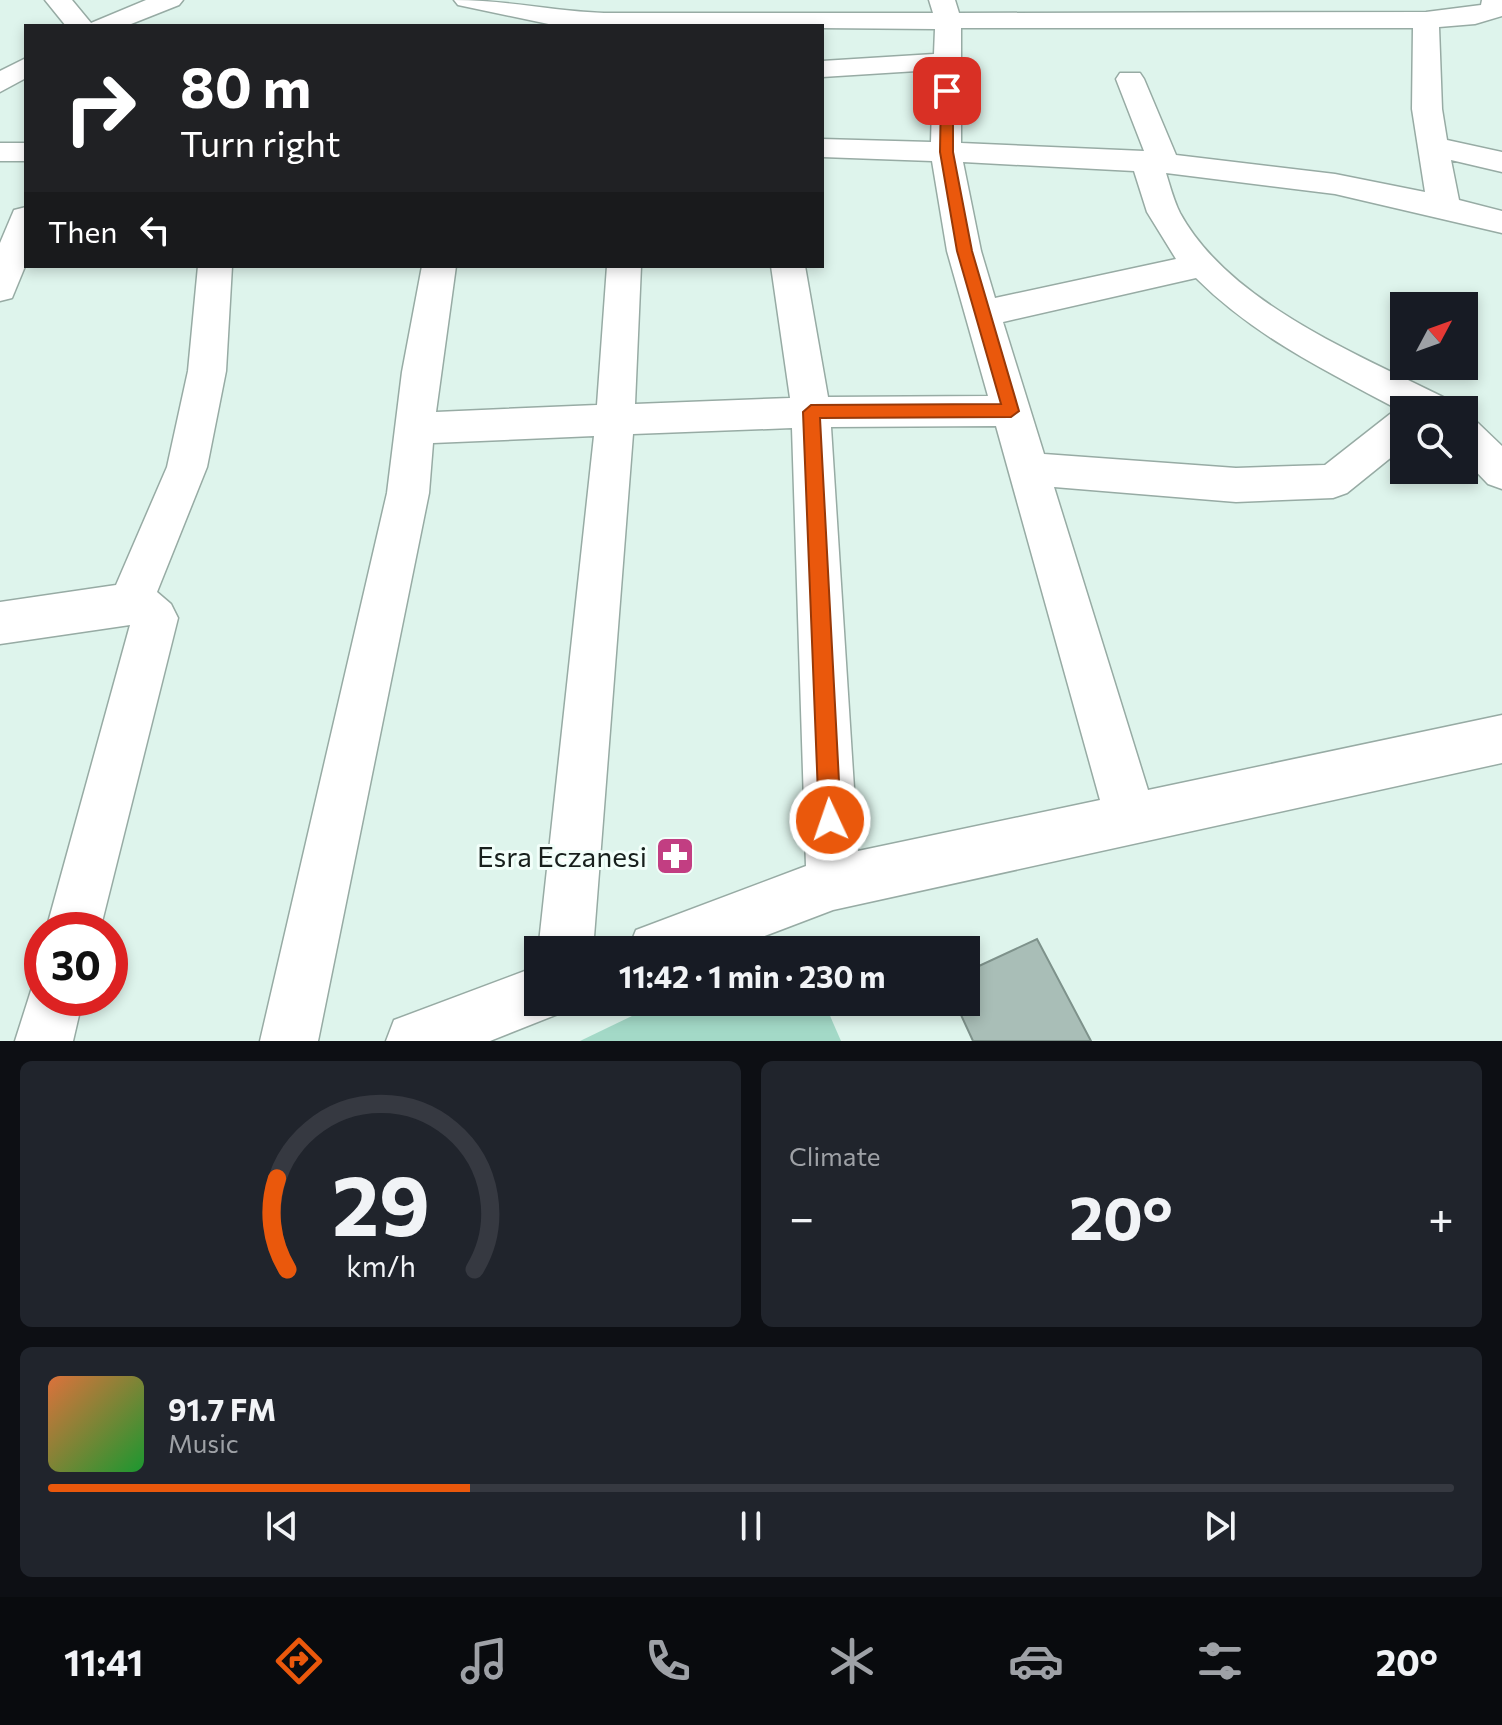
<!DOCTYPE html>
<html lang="en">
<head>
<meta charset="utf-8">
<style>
  :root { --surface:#171b24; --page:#20242c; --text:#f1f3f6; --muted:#9ea1a6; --line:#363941; --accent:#ea580c }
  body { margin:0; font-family:Commissioner,sans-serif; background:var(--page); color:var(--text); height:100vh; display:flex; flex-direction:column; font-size:30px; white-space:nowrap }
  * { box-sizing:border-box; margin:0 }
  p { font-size:26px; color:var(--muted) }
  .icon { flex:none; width:44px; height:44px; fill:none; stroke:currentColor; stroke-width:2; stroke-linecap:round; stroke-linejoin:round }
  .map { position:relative; height:1041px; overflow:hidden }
  .details { display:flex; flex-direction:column; gap:20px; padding:20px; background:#0d0f14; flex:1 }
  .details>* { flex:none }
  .hud { position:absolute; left:24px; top:24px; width:800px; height:244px; border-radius:0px; box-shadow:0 4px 12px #0003; background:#202124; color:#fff; overflow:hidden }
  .needle { width:52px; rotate:49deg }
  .fabs { position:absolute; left:1390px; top:292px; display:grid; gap:16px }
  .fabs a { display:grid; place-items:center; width:88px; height:88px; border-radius:0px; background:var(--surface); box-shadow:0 4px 12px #0003; font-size:40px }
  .speed { position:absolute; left:24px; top:912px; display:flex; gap:16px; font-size:40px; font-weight:700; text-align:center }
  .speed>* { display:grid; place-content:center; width:104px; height:104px; border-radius:50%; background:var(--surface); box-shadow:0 4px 12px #0003; line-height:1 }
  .speed .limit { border:12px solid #d22; background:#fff; color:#111 }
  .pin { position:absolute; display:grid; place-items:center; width:68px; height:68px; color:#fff; margin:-34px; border-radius:16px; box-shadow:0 4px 12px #0006 }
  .me { position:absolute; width:88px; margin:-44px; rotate:357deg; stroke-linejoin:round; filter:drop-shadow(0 0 6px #0008) }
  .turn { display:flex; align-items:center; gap:28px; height:168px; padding:0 24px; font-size:36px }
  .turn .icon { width:104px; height:104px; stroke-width:2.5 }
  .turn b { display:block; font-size:56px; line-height:68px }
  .then { display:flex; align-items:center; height:76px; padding:0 24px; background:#0003; gap:16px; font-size:30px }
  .big { font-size:60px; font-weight:700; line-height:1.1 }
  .details .tile { flex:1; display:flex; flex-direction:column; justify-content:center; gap:12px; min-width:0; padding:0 28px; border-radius:12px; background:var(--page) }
  .details .dial { align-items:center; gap:0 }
  .dial svg { height:208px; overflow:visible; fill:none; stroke:var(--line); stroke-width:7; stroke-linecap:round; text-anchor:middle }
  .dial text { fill:var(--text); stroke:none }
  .song { display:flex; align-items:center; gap:24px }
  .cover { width:96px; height:96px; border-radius:12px; background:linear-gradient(135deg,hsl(20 70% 55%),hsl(130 70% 35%)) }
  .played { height:8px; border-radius:4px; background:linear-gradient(90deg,var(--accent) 30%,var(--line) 30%) }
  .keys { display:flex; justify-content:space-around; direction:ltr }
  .heat { display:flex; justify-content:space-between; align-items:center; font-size:44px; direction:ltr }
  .details .tiles { flex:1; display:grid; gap:20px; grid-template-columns:1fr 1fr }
  .tile:last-child { grid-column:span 2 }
  .trip { position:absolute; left:524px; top:936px; width:456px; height:80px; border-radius:0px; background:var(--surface); box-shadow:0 4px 12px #0003; font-weight:700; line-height:80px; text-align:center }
  .menu { display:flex; height:128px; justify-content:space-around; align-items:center; background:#090b0e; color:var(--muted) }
  .menu .icon { width:56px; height:56px }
  .menu .selected { color:var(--accent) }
  .menu b { font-size:36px; color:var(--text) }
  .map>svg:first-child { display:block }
  .green { fill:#a3d9c7 }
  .building { fill:#a9beb7; stroke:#7e928b; stroke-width:2 }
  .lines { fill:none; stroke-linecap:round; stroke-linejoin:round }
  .minor-casing { stroke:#97aba4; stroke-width:3 }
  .minor { fill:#fff; fill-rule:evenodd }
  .route { fill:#ea580c; stroke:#983908; stroke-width:2 }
  .labels { text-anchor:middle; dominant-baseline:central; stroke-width:6; stroke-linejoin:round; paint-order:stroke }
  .near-poi-label { font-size:28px; fill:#18201d; stroke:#f2fffa; text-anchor:end }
</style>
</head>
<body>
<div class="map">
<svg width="1502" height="1041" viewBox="0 0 1502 1041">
  <rect width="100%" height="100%" fill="#def4ec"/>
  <!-- green -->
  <polygon class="green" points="661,1002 824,1002 841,1041 580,1041"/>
  <!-- building -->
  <polygon class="building" points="1037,939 1091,1041 973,1041 955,1002 966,1002 966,972"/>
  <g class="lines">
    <defs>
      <g id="minor">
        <polygon points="45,0 72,0 91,23 146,0 183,0 179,5 126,26 66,26"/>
        <path d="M454,0c53,0 98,11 150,13h329l-4,-13h26l4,13 467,-1 55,-7 1,-5h20v16l-27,8 -36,3 3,82 5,31 55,12v20l-51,-12 8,40 43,11v22l-167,-39 -169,-21c4,13 8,28 14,40 49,90 179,142 267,186l5,11h-48v37l-57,46 -14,5 -97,4 -182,-15 94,303 354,-75v48l-669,147 -105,40h-100l8,-20 170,-64 -14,-438 -159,6 -40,516 -55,2 56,-516 -161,7 -4,50 -111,548h-58l127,-548 15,-121 20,-106h34l-20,146 161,-7 10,-139h34l-6,138 155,-6 -19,-132h34l23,131 160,-1 -41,-145 -15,-90 -110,-4v-18l109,3 2,-72 -111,7v-16l112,-7 1,-25 -377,-3 -100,-21zM961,28h452l-1,81 13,83 -90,-18 -159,-19 -32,-76 -4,-6h-20l-4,6 28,72 -183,-8zM963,162l171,9 13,41 29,47 -181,39 -14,-47zM1196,278c59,59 132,94 205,133l-11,3 -65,51 -89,3 -192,-14 -41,-132zM996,426l104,374 -242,51 -27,-424z"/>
        <polygon points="26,58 26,78 0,92 0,71"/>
        <rect x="0" y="143" width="26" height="18"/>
        <polygon points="26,207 26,264 12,298 0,301 0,243 14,210"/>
        <polygon points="198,266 232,266 226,371 207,467 157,592 171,604 178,618 100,930 46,930 130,625 0,644 0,602 116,585 167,467 188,371"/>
        <polygon points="1464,418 1478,423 1502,446 1502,489 1488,484 1464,459"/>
        <polygon points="538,966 538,1002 563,1002 558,1014 490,1041 386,1041 394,1020"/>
        <polygon points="42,975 42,998 83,998 73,1041 15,1041 35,978"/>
      </g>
    </defs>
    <!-- minor casing -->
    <use href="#minor" class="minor-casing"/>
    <!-- minor -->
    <use href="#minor" class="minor"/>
  </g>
  <!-- route -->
  <polygon class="route" points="947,88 953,91 953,152 972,251 1019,411 1011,417 820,418 841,820 838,828 830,832 822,828 819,820 803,412 811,405 1001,404 957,251 940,152 941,91"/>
  <!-- icons -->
  <defs>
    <symbol id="pharmacy-square" viewBox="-11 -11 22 22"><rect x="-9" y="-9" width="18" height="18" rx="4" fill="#c23e82" stroke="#f2fffa"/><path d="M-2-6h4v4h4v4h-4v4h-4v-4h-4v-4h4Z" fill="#fff"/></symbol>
  </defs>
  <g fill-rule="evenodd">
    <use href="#pharmacy-square" x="653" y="834" width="44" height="44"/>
  </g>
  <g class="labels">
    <!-- near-poi labels -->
    <g class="near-poi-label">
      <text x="647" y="856">Esra Eczanesi</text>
    </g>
  </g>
</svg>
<div class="fabs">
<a><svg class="needle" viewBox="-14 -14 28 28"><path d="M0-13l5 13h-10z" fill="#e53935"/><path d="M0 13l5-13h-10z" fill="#9ea1a6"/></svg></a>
<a><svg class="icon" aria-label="search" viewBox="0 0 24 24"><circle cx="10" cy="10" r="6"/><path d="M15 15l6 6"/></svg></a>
</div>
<div class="speed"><div class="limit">30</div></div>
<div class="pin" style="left:947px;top:91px;background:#d93025"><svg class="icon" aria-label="arrive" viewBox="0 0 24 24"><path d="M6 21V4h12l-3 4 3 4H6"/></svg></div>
<svg class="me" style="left:830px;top:820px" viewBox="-20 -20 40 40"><circle r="17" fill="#ea580c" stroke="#fff" stroke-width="3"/><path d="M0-11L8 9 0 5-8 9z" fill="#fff"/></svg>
<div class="trip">11:42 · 1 min · 230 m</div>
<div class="hud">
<div class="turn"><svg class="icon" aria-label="right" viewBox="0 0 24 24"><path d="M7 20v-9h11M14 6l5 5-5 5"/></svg><div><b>80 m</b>Turn right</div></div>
<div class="then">Then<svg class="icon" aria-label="left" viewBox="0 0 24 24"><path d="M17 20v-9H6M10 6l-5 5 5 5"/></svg></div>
</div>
</div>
<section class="details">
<div class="tiles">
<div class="tile dial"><svg viewBox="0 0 100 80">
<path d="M14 69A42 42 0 1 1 86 69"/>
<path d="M14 69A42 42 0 0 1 10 34" stroke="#ea580c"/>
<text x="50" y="56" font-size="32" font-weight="700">29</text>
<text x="50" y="72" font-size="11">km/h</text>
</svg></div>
<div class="tile"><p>Climate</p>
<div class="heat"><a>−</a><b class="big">20°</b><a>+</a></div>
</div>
<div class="tile">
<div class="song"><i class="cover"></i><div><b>91.7 FM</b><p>Music</p></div></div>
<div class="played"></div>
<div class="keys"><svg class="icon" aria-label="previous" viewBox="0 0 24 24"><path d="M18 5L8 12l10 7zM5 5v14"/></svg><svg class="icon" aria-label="pause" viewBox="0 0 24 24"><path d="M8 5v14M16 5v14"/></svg><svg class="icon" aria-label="next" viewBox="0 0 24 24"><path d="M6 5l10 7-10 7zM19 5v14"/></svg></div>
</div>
</div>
</section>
<nav class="menu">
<b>11:41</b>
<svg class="icon selected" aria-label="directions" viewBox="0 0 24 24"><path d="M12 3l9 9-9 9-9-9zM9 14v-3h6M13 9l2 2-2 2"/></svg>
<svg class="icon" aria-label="music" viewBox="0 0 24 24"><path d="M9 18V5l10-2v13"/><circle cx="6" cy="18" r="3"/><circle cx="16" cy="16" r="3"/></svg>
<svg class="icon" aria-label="phone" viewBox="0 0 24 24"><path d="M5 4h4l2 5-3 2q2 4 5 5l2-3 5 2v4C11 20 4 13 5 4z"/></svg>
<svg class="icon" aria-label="climate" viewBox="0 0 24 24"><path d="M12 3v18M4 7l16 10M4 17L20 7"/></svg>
<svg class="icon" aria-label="car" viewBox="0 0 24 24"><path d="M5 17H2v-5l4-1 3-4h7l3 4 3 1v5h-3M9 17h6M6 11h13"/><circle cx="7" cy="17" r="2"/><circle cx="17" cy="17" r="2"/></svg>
<svg class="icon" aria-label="filters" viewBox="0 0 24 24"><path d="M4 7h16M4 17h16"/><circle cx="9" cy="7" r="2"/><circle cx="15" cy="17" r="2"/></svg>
<b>20°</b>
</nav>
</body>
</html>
